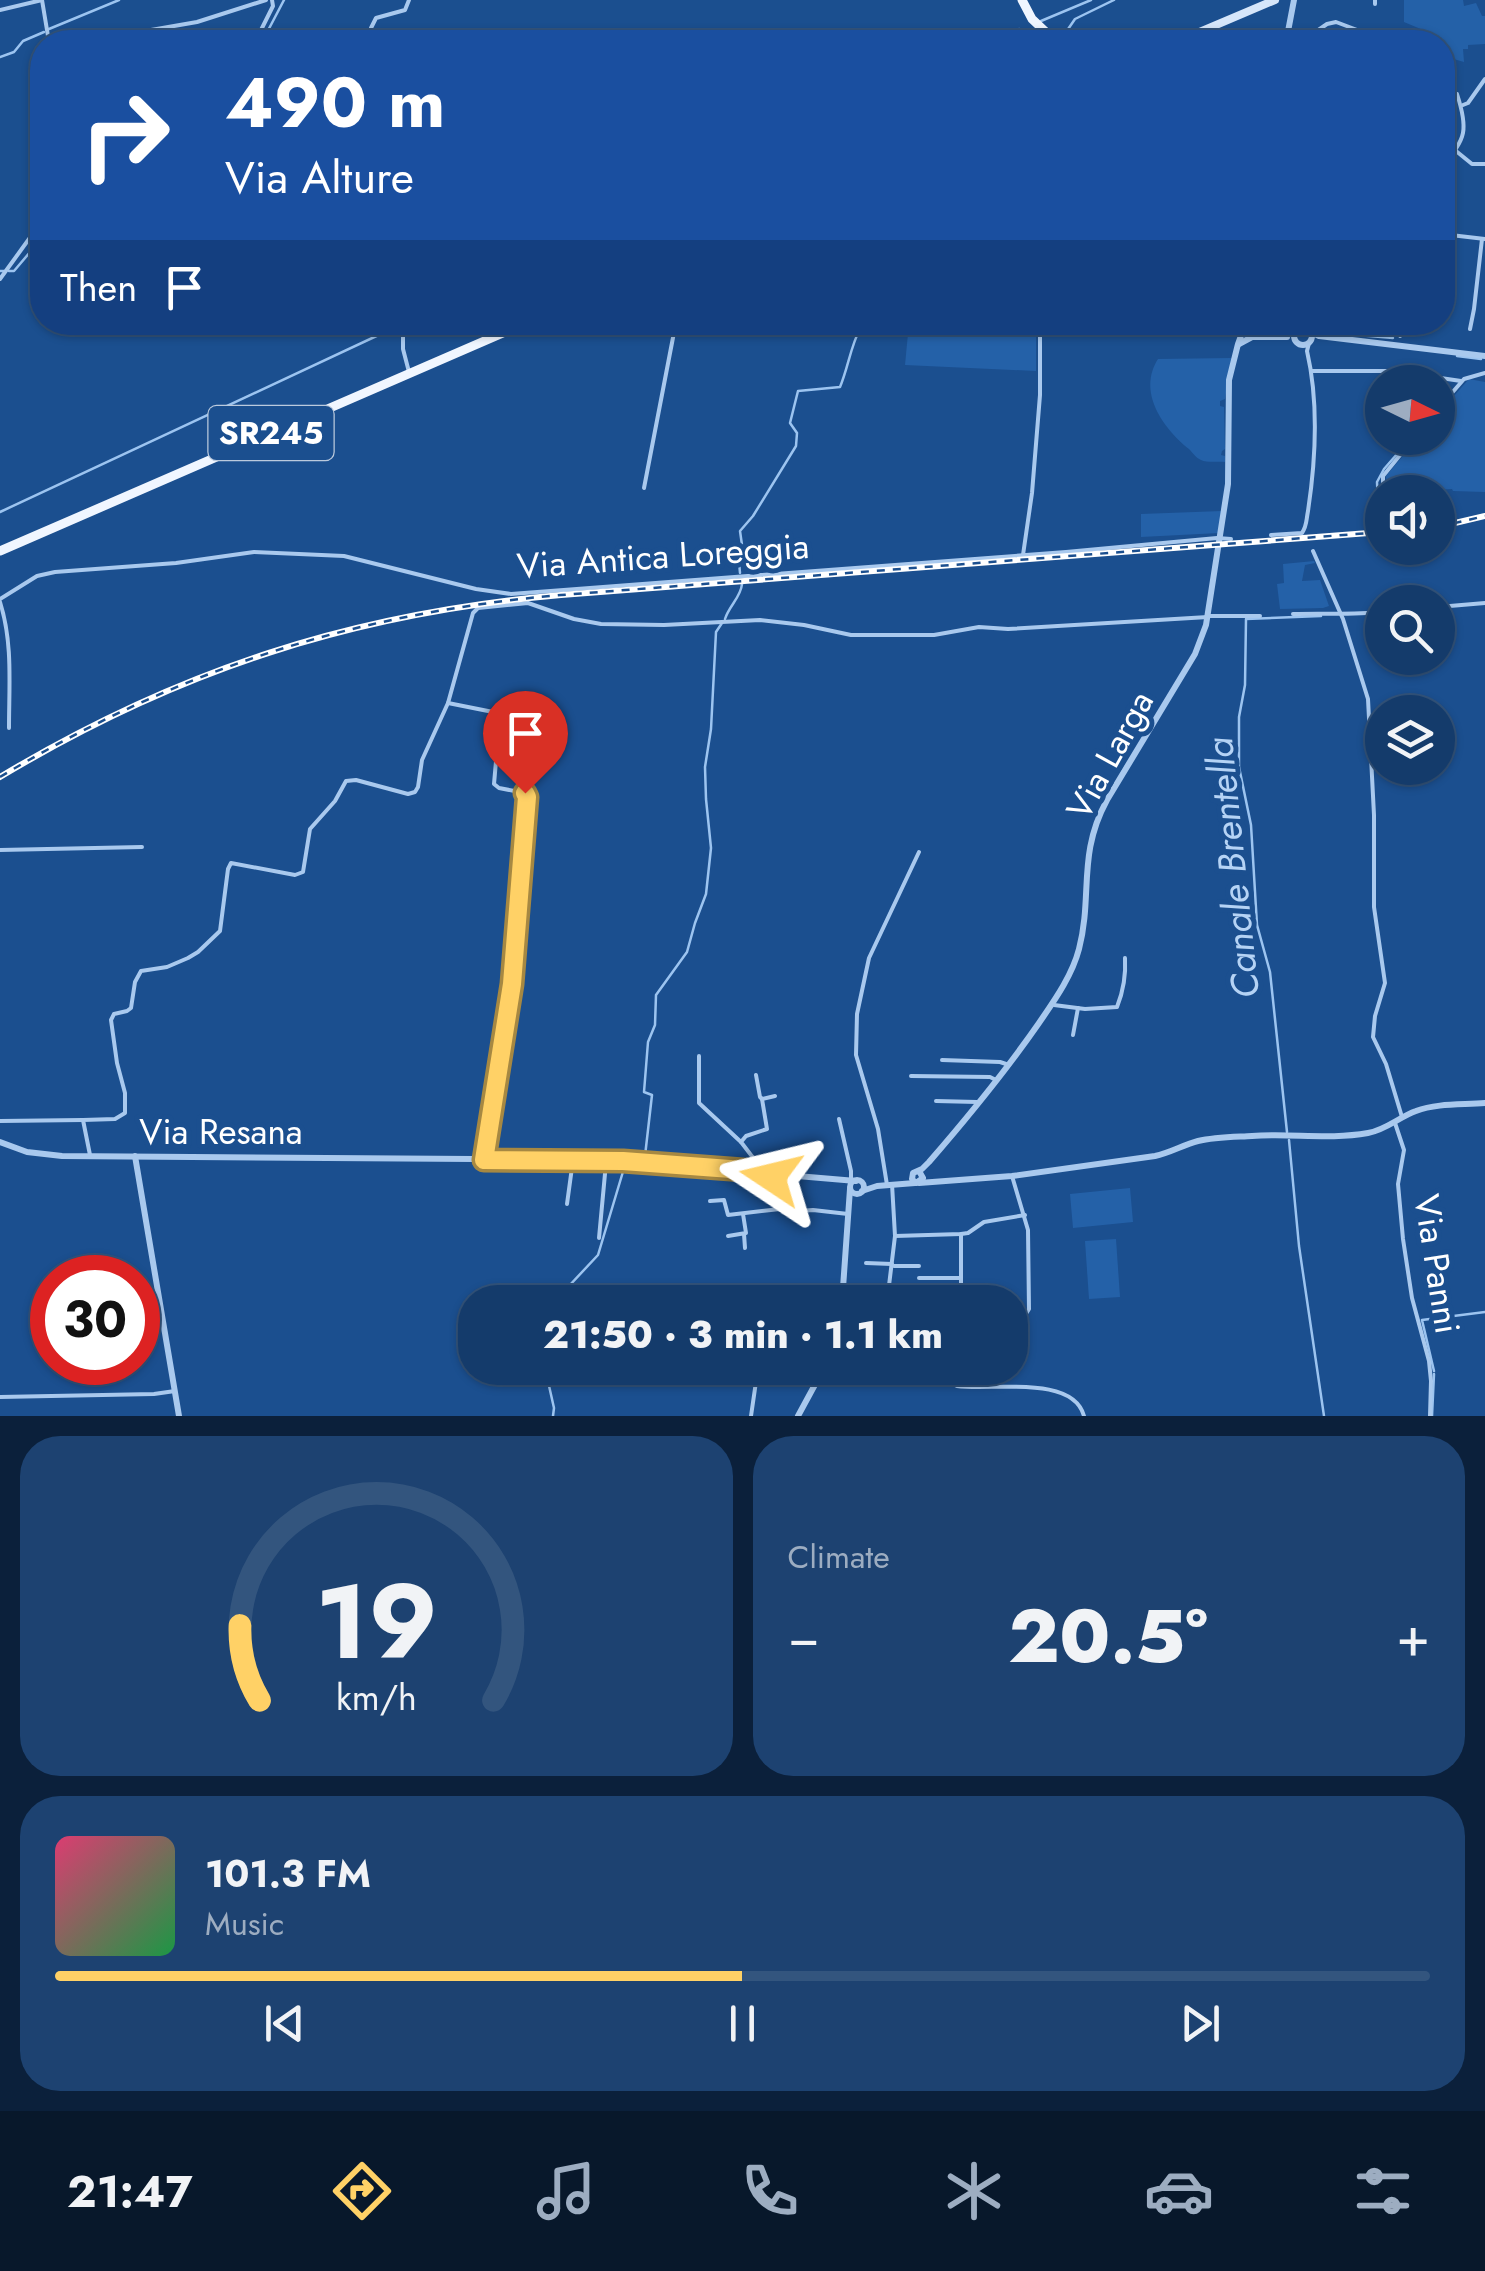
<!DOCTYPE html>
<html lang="en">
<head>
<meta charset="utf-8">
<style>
  :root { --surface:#143b6b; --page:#1d4271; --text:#f1f3f6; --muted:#9dadc1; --line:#33557e; --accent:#ffd166 }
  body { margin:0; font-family:Jost,sans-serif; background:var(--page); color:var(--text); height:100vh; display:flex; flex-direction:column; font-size:38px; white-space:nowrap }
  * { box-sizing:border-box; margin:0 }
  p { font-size:32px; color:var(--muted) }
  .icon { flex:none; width:55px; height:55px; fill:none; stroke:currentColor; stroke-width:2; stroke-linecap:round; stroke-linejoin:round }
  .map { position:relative; height:1416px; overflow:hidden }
  .drawer { display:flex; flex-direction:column; gap:20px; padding:20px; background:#0b203b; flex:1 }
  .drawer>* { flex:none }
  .hud { position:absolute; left:30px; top:30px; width:1425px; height:305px; border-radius:40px; box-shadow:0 2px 8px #0004,0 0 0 2px var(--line); background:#1a4fa0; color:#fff; overflow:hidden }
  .needle { width:65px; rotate:95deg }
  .tools { position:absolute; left:1365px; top:365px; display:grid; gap:20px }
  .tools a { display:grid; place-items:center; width:90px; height:90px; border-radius:50%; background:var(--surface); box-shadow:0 2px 8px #0004,0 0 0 2px var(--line); font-size:50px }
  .speed { position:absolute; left:30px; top:1255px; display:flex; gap:20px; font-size:50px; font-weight:700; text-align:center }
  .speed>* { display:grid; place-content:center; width:130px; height:130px; border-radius:50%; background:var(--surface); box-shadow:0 2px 8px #0004,0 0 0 2px var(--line); line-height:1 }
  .speed .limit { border:15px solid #d22; background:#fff; color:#111 }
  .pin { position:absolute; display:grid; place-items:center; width:85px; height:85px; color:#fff; margin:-102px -42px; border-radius:50% 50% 50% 0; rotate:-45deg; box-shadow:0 0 10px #0007 }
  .pin .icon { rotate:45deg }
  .me { position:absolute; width:110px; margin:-55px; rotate:280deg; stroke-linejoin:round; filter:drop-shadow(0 0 8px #0008) }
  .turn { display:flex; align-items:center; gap:35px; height:210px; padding:0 30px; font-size:45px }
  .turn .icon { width:130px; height:130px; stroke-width:2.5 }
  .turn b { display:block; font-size:70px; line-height:85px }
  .then { display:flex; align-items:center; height:95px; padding:0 30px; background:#0003; gap:20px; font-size:38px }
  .big { font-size:75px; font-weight:800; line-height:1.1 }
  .drawer .tile { flex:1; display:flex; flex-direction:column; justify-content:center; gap:15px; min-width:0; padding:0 35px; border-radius:40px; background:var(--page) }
  .drawer .dial { align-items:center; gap:0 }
  .dial svg { height:260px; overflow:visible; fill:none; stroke:var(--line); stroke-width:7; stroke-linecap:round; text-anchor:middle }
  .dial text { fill:var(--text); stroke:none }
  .song { display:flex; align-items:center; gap:30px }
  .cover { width:120px; height:120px; border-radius:15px; background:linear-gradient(135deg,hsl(340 70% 55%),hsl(140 70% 35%)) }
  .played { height:10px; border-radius:5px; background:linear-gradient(90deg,var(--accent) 50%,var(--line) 50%) }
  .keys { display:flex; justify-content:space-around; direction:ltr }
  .heat { display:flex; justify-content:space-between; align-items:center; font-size:55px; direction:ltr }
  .drawer .tiles { flex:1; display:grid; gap:20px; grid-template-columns:1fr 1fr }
  .tile:last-child { grid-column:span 2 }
  .trip { position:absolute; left:458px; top:1285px; width:570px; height:100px; border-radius:40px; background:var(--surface); box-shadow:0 2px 8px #0004,0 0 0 2px var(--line); font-weight:800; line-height:100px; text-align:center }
  .tab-bar { display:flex; height:160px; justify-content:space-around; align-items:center; background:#08182b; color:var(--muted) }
  .tab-bar .icon { width:70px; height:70px }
  .tab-bar .on { color:var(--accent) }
  .tab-bar b { font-size:45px; color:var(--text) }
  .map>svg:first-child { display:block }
  .green { fill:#2461a8 }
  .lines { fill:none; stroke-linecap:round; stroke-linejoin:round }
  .stream { stroke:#9cc4f0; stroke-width:2.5 }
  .minor { stroke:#a9c9ee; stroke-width:4 }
  .tertiary { stroke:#a9c9ee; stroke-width:6 }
  .secondary { stroke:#d6e6fa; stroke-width:8 }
  .primary { stroke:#f0f6ff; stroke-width:9 }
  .rail-casing { stroke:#fff; stroke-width:6 }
  .rail { stroke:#1b4f8f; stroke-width:2.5; stroke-dasharray:8; stroke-linecap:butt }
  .route-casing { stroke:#a68842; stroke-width:25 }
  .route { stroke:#ffd166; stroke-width:18 }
  .labels { text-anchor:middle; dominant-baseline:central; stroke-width:10; stroke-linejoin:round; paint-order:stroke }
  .shield { fill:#1b4f8f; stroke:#bbcadd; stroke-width:2.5 }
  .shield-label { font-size:32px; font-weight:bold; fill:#fff }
  .street-label { font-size:35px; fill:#fff; stroke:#1b4f8f }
  .water-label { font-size:38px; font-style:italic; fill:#b5d3f5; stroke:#1b4f8f }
</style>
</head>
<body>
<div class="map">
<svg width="1485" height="1416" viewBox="0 0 1485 1416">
  <rect width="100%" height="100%" fill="#1b4f8f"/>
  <!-- green -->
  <g class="green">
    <polygon points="1404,0 1463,0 1464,6 1476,3 1482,16 1485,16 1485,44 1468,45 1468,49 1463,49 1464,62 1443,56 1442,38 1404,22"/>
    <polygon points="909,323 1036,323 1036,371 905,365"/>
    <path d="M1232,358l-7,41 -5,2v5l4,1 1,42 -3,2 -1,4 4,1v6c-6,-1 -18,1 -24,-2 -5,-2 -8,-7 -12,-11 -26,-21 -52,-57 -31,-90z"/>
    <polygon points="1469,379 1485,382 1485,492 1453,491 1452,489 1435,490 1433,492 1387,492 1386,476 1418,438 1438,438 1438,414"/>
    <polygon points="1222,511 1219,533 1141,537 1141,514"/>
    <polygon points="1314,561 1315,563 1305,565 1302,581 1320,580 1329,606 1323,608 1280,609 1277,584 1284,583 1283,564"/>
    <polygon points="1130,1188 1133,1222 1073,1228 1070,1194"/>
    <polygon points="1116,1239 1120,1297 1089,1299 1085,1241"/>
  </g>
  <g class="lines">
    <!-- stream -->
    <g class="stream">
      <polyline points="1041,21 1091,0"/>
      <polyline points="49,29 119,0"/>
      <polyline points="1064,35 1075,19 1114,0"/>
      <polyline points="262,42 284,0"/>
      <polyline points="994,42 1019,29"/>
      <polyline points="0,57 14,52 23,41 44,32"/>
      <polyline points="0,271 4,271"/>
      <polyline points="9,271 14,271 42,238"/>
      <polyline points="1311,322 1321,332 1393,338"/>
      <polyline points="1457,356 1481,359"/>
      <polyline points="0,512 400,325"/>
      <polyline points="1379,527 1377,482 1384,469 1411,438"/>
      <path d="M740,573l-1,-11 3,-17 -2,-14 13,-15 43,-70 1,-13 -7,-10 8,-32 42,-4c8,-19 11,-42 20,-58l37,3 10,-4 2,-6"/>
      <path d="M725,619c4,-13 16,-22 17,-35"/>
      <polyline points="1287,1132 1270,972 1257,925 1251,825 1239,767 1239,717 1245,685 1246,619 1321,616"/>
      <polyline points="1289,1140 1299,1246 1324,1416"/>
      <polyline points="626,1158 645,1156 652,1095 644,1092 648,1042 655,1025 656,995 687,952 695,923 706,894 711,848 706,799 705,767 711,729 716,632 722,623"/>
      <polyline points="554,1302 598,1255 625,1165"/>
      <polyline points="545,1368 554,1408 553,1416"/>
      <polyline points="1434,1371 1422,1320 1485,1312"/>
      <polyline points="1432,1416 1434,1374"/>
    </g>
    <!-- minor -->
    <g class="minor">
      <polyline points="42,0 49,42"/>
      <polyline points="1375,0 1375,4"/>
      <polyline points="0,10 42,0"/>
      <polyline points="1289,40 1301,42 1327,24 1336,22 1389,42"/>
      <polyline points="82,42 197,22 266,0"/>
      <polyline points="255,42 273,6 272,0"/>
      <polyline points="312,42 370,35"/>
      <polyline points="371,42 371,28 376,18 405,10 409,0"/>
      <polyline points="1358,42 1367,34"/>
      <polyline points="1463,105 1468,103 1485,79"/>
      <polyline points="1456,151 1472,164 1485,164"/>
      <path d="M1442,165c25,-25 26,-37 15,-71"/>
      <polyline points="1442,234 1485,239"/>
      <polyline points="0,279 42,221"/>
      <path d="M1442,297l7,2c7,-16 5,-36 -1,-52"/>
      <polyline points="403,322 403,349 409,372"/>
      <polyline points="1470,329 1474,309 1482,239"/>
      <polyline points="1400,336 1403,322"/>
      <polyline points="1312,371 1393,371 1461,381"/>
      <polyline points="1438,409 1464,379 1485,373"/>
      <polyline points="644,488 676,322"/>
      <polyline points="1383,492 1383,476 1414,438"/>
      <path d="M1271,535l31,-2c5,-7 4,-12 6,-22 8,-53 11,-108 -1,-160l2,-8"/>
      <polyline points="1313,551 1343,619 1368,699 1374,815 1374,907 1385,983 1375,1016 1373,1037 1386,1064 1402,1117"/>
      <polyline points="1023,555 1032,493 1040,395 1040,322"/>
      <polyline points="0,599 37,576 55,572 176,563 254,552 344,556 476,589 511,594 1066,552 1217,538 1231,539"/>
      <path d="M0,602c13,41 9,83 9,126"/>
      <polyline points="1438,607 1485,603"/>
      <path d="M1293,614c30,-1 59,1 89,-2"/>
      <polyline points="1210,616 1260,616"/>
      <polyline points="448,703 498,713 500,716 494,784 499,788 525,793 527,797 512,984 484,1164"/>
      <polyline points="0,850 142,847"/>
      <path d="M1054,1005l31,4 32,-2c6,-15 9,-32 8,-49"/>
      <polyline points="1073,1035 1078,1008"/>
      <polyline points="699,1056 699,1103 741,1142"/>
      <polyline points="942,1060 1000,1062 1009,1065"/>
      <polyline points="756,1075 760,1097 762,1099 775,1096"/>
      <polyline points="911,1076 990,1077 996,1080"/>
      <polyline points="762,1099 767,1129 746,1136 741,1142 764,1172"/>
      <polyline points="936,1101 977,1102"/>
      <polyline points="839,1119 851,1171 851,1185"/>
      <polyline points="0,1121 83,1120"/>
      <polyline points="1395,1123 1404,1150 1398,1184 1403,1239 1412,1298 1429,1361 1431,1381 1430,1416"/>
      <polyline points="90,1155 83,1120 115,1119 125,1113 125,1093 117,1063 111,1020 114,1014 127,1011 131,1008 135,982 141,971 167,967 188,958 198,952 220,931 228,869 231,863 295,875 303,872 310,829 335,801 346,781 356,780 408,794 415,792 418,787 422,760 448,703 473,613 478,608 528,603 574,619 601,624 664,625 760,620 804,625 851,635 934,635 979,627 1008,629 1208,617"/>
      <polyline points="771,1175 783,1212 813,1210 848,1214"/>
      <polyline points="887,1185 878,1129 856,1055 857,1014 869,958 919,852"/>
      <polyline points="710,1201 724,1200 728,1215 780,1209"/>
      <polyline points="567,1204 573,1160"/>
      <polyline points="744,1234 745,1248"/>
      <polyline points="728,1236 746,1233 743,1214"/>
      <polyline points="895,1236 961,1234 968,1233 984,1222 1025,1215"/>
      <polyline points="599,1238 606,1163"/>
      <polyline points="866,1263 892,1264"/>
      <polyline points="894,1266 919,1266"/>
      <polyline points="919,1278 961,1278"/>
      <polyline points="887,1302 895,1236 892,1184"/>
      <polyline points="961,1302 961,1234"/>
      <polyline points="1010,1318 1024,1317 1029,1309 1028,1230 1012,1176"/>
      <path d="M939,1368l10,14 8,4c33,5 116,-12 127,30"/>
      <polyline points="0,1397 154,1394 175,1391"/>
      <polyline points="751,1416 758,1368"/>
    </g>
    <!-- tertiary -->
    <g class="tertiary">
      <polyline points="1286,42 1294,0"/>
      <circle cx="1303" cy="336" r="9"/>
      <polyline points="1311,332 1319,336 1485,356"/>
      <polyline points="1239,344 1252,337 1287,337"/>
      <polyline points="0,1142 27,1152 62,1156 610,1160 856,1181"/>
      <polyline points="135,1156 179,1416"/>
      <polyline points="507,1164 549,1162"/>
      <path d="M919,1171l4,7 -7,5 -4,-4 1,-6 9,-4 7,-7c39,-45 76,-90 110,-139 15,-22 33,-47 40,-74 14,-54 -2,-94 28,-149l88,-146 11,-29 22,-141 1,-104 9,-36 8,-22"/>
      <circle cx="857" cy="1187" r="7"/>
      <path d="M919,1183l93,-7 143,-20c15,-3 28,-11 43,-15 17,-4 37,-4 54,-5 39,-3 77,4 116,-3 18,-3 31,-16 48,-22 21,-8 47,-6 69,-8"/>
      <polyline points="862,1191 877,1186 915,1183"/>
      <polyline points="842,1302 850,1189"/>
      <polyline points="798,1416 824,1368"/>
    </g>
    <!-- secondary -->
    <polyline class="secondary" points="1176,42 1275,0"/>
    <!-- primary -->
    <g class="primary">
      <polyline points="1022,0 1032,19 1049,35"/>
      <path d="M1026,42c13,-9 26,-10 40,0"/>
      <polyline points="0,551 528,322"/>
    </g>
    <defs>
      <g id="rail">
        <polyline points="1438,527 1485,516"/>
        <path d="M0,777c178,-107 354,-164 561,-182l821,-63"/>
      </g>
    </defs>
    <!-- rail casing -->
    <use href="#rail" class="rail-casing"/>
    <!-- rail -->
    <use href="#rail" class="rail"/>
  </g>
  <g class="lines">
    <defs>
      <polyline id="route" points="525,793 527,797 512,984 484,1160 623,1161 770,1172 771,1177"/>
    </defs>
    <!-- route casing -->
    <use href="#route" class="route-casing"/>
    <!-- route -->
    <use href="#route" class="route"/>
  </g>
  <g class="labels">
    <!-- shield labels -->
    <rect class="shield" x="208.5" y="406" width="125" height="54" rx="8"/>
    <g class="shield-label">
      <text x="271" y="433">SR245</text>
    </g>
    <!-- street labels -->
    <g class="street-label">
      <text transform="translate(663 556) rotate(-4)">Via Antica Loreggia</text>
      <text transform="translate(1110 755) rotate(-61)">Via Larga</text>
      <text x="221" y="1132">Via Resana</text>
      <text transform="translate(1437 1264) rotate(81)">Via Panni</text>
    </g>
    <!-- water labels -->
    <g class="water-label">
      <text transform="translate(1232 868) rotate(-96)">Canale Brentella</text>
    </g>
  </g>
</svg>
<div class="tools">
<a><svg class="needle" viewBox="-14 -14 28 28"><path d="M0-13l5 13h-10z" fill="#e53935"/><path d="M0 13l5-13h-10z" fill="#9dadc1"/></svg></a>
<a><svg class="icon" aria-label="sound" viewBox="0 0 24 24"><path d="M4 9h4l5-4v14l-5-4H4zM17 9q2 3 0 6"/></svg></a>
<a><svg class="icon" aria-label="search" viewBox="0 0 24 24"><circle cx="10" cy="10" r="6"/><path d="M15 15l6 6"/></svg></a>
<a><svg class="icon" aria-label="layers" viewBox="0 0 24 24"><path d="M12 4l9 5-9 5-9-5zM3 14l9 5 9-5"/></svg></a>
</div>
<div class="speed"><div class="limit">30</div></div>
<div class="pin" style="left:525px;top:793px;background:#d93025"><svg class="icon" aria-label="arrive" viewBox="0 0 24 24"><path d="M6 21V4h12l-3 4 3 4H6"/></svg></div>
<svg class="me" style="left:771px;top:1177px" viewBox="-20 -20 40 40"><path d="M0-17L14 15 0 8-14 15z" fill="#ffd166" stroke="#fff" stroke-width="4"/></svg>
<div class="trip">21:50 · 3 min · 1.1 km</div>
<div class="hud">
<div class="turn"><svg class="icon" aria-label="right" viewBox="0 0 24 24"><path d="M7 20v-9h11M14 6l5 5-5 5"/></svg><div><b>490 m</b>Via Alture</div></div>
<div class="then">Then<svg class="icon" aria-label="arrive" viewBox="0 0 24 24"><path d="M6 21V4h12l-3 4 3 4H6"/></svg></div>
</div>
</div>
<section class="drawer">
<div class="tiles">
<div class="tile dial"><svg viewBox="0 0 100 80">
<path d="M14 69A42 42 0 1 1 86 69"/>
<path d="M14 69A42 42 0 0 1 8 46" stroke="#ffd166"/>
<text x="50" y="56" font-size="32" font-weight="700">19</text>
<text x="50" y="72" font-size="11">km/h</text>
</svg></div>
<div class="tile"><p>Climate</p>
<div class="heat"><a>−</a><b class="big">20.5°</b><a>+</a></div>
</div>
<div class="tile">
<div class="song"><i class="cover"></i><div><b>101.3 FM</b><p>Music</p></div></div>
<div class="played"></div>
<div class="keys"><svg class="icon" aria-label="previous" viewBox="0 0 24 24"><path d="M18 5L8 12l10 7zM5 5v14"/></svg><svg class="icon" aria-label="pause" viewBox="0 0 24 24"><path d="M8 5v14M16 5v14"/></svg><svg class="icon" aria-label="next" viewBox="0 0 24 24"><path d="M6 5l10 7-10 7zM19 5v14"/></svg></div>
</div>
</div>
</section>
<nav class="tab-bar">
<b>21:47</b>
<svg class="icon on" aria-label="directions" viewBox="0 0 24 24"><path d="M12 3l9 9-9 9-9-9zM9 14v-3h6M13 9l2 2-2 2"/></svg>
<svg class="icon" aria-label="music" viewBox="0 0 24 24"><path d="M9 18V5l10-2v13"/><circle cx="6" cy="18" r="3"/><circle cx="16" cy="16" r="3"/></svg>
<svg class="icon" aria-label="phone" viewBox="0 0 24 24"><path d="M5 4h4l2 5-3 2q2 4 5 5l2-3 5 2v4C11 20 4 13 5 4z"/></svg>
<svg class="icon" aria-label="climate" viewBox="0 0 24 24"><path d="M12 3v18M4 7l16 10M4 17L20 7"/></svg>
<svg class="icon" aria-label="car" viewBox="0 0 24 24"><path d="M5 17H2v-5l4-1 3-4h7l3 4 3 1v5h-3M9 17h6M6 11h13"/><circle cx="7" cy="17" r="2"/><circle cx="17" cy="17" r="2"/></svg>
<svg class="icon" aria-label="filters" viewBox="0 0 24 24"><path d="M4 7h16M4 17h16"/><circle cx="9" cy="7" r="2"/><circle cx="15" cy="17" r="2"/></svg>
</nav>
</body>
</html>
